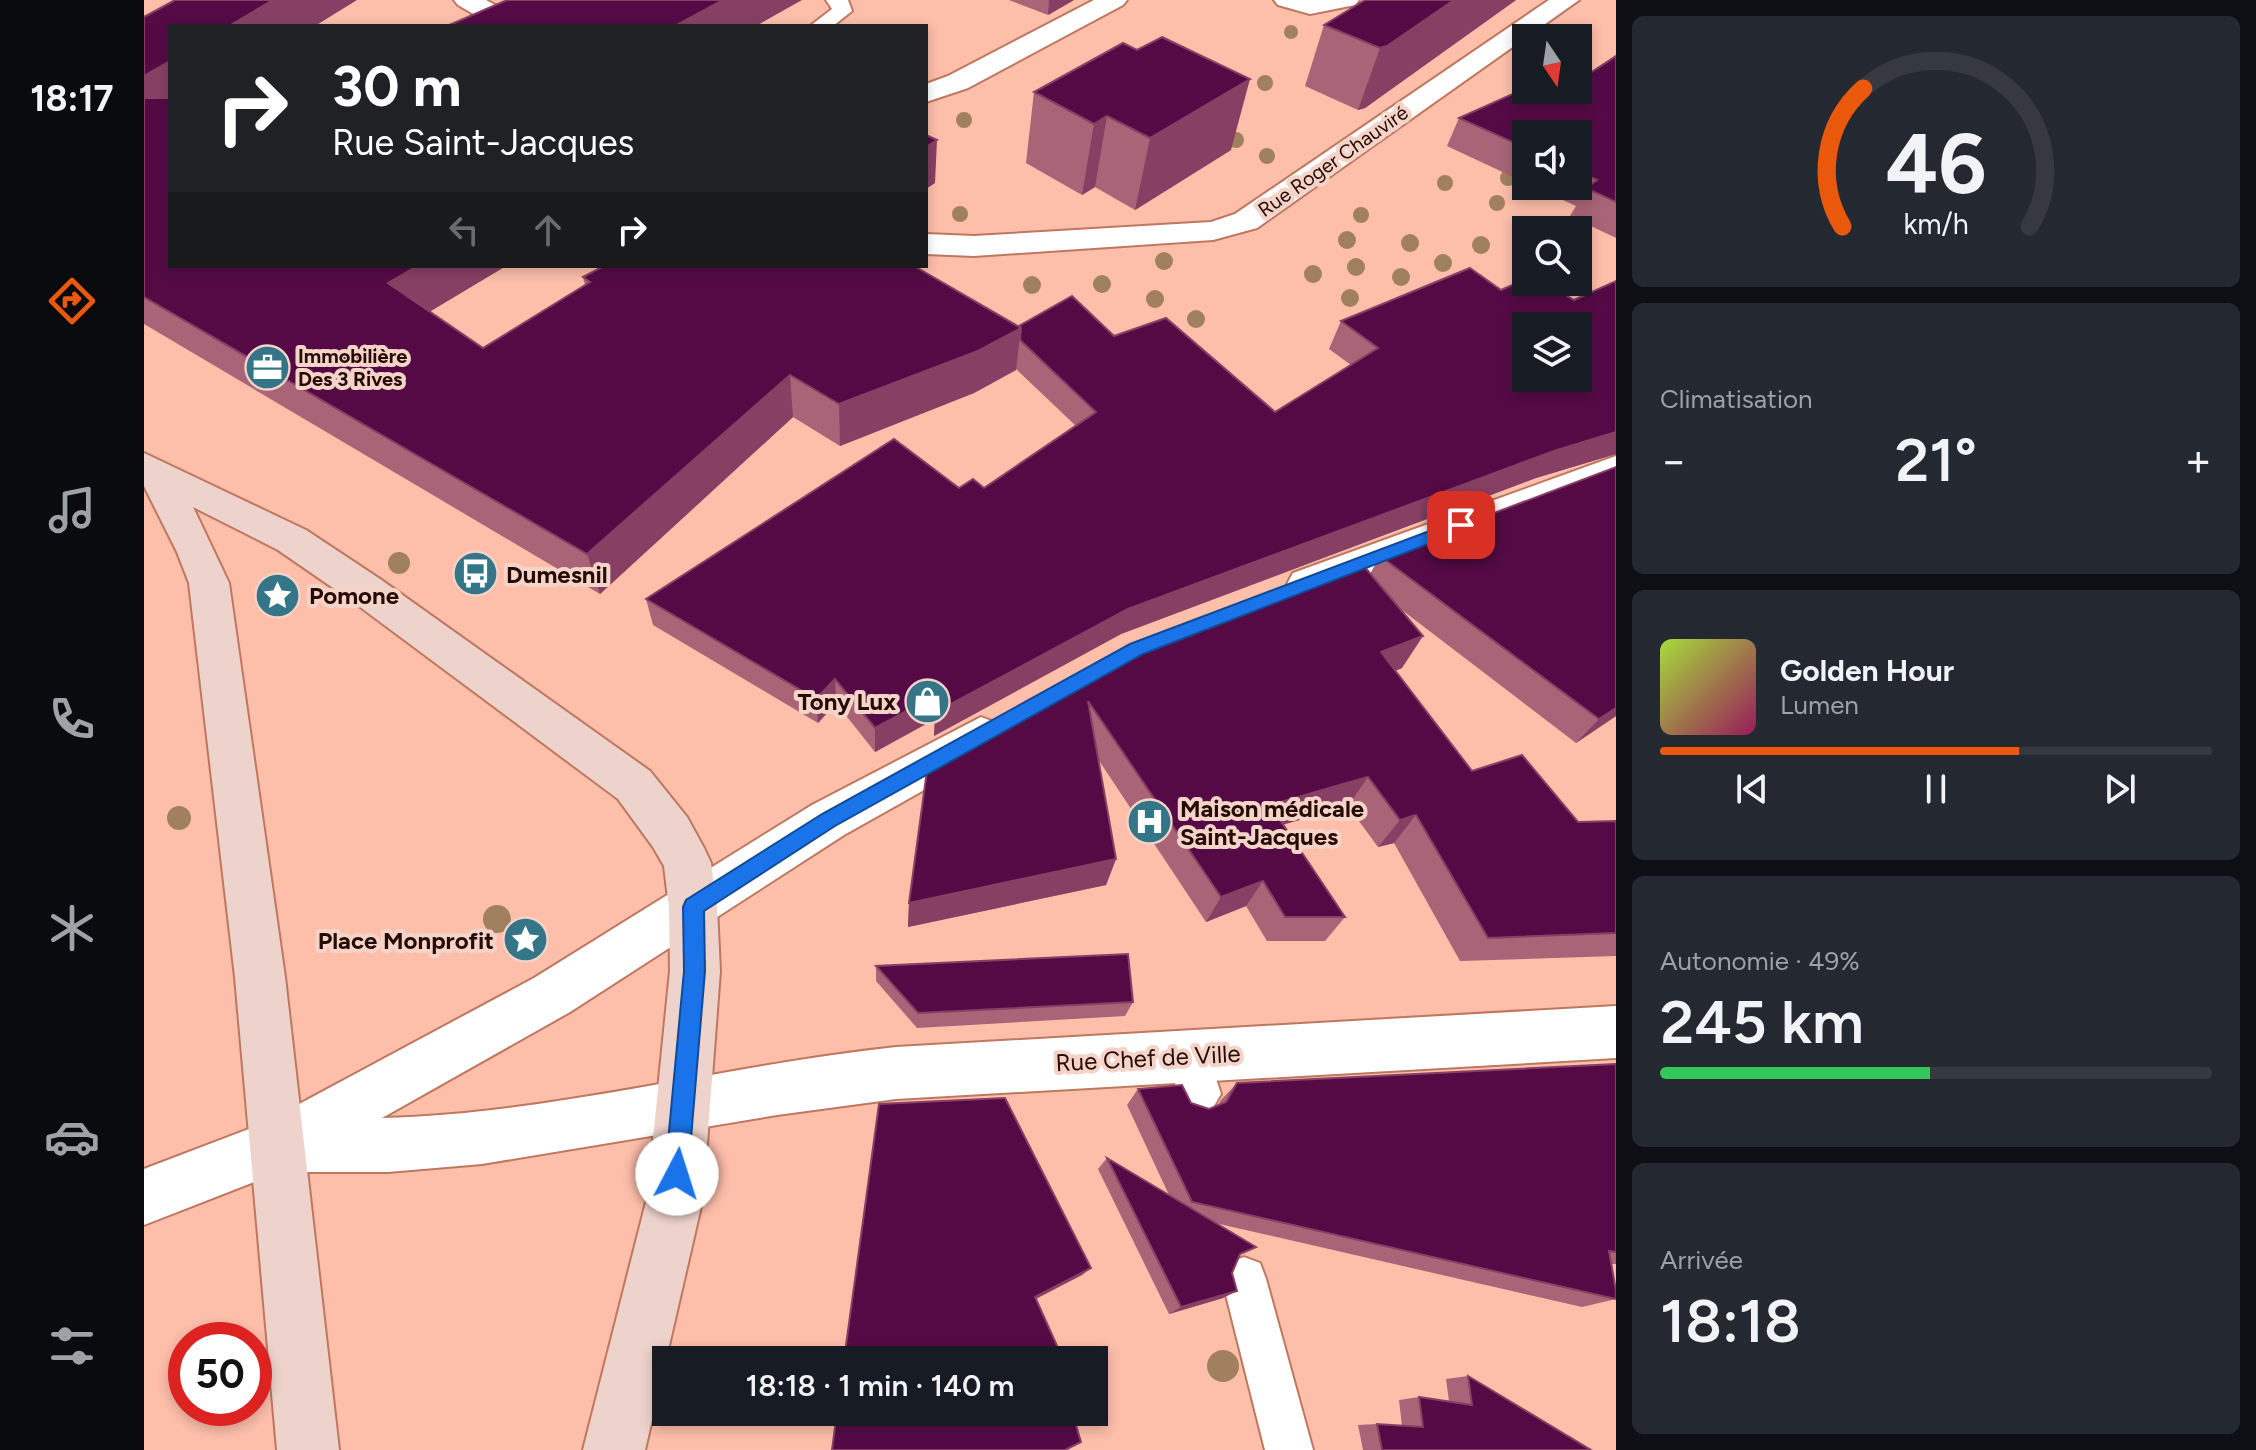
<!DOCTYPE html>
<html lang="fr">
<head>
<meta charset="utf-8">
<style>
  :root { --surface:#171b24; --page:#242831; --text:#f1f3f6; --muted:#9ea1a6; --line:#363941; --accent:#ea580c }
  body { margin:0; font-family:Figtree,sans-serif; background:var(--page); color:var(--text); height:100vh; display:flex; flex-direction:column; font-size:30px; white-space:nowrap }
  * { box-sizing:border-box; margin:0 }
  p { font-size:26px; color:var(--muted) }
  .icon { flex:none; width:44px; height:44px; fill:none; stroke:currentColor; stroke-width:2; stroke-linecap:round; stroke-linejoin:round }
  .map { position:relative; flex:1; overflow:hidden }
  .drawer { display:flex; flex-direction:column; gap:16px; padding:16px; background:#0d0f14; width:640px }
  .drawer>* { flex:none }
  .hud { position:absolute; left:24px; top:24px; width:760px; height:244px; border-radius:0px; box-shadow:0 4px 12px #0003; background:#202124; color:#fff; overflow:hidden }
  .needle { width:52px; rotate:167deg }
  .fabs { position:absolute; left:1368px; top:24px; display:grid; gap:16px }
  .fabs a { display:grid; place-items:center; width:80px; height:80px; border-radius:0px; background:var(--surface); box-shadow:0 4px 12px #0003; font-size:40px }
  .speed { position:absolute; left:24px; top:1322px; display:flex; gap:16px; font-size:40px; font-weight:700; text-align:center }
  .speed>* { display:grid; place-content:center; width:104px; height:104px; border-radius:50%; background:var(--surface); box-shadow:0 4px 12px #0003; line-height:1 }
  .speed .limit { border:12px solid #d22; background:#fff; color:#111 }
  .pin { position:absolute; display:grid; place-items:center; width:68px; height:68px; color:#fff; margin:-34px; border-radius:16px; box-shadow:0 4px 12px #0006 }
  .me { position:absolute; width:88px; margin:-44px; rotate:5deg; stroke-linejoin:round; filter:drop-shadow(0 0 6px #0008) }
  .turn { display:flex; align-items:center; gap:28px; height:168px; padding:0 32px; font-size:36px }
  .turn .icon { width:104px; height:104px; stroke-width:2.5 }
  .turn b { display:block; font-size:56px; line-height:68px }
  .lanes { display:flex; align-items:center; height:76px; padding:0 32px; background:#0003; justify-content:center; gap:40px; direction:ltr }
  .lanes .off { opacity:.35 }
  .big { font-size:60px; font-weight:600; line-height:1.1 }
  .drawer .card { flex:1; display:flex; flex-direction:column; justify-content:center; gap:12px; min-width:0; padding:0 28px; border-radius:12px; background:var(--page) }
  .drawer .dial { align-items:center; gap:0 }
  .dial svg { height:208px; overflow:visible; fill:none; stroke:var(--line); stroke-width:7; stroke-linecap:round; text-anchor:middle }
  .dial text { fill:var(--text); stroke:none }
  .song { display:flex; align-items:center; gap:24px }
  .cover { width:96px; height:96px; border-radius:12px; background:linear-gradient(135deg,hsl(80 70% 55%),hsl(330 70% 35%)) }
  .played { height:8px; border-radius:4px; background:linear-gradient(90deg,var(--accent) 65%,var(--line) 65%) }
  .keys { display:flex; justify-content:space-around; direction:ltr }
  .heat { display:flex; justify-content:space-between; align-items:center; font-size:44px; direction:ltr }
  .charge { height:12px; border-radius:6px; background:linear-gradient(90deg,#34c759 49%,var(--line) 0) }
  .trip { position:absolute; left:508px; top:1346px; width:456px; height:80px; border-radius:0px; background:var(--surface); box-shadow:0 4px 12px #0003; font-weight:600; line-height:80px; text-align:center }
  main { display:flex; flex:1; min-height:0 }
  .dock { display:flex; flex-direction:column; width:144px; justify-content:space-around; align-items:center; background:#090b0e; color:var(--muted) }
  .dock .icon { width:56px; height:56px }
  .dock .active { color:var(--accent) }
  .dock b { font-size:36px; color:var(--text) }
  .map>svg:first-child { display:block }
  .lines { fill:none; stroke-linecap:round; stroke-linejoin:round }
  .lane-casing { stroke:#bf7760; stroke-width:4 }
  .street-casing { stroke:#bf7760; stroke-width:4 }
  .secondary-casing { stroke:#bf7760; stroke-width:4 }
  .lane { fill:#fff; fill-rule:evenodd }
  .street { fill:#fff; fill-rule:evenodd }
  .secondary { fill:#edd3cb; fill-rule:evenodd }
  .tree { fill:#a1805f }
  .wall { fill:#a96478 }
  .shaded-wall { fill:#874064 }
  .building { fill:#550a46; stroke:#874064; stroke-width:2; fill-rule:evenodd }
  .route { fill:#1a73e8; stroke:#114b97; stroke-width:2 }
  .labels { text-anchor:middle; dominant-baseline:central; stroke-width:8; stroke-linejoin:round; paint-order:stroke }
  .far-street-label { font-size:20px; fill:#260b04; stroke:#f4d3c9 }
  .far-poi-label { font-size:20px; font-weight:bold; fill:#260b04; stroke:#f4d3c9; text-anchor:start }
  .poi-label { font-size:24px; font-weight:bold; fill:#260b04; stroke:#f4d3c9; text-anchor:start }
  .street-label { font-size:24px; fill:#260b04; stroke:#f4d3c9 }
</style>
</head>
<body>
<main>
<nav class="dock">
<b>18:17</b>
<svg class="icon active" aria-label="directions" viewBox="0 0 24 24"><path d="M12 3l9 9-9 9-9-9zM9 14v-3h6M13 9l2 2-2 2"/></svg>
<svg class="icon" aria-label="music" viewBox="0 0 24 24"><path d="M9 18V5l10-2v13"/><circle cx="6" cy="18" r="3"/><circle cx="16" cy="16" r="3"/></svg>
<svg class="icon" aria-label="phone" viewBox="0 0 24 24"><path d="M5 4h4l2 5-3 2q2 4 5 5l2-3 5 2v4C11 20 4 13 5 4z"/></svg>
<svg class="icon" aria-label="climate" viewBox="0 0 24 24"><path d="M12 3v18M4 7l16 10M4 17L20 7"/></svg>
<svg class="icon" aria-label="car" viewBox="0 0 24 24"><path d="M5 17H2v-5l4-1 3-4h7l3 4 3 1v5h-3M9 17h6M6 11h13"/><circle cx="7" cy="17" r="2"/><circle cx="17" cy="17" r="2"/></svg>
<svg class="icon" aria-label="filters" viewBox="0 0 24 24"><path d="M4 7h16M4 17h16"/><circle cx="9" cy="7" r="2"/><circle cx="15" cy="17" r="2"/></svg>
</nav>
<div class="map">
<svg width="1472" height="1450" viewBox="0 0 1472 1450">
  <rect width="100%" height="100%" fill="#fdbeaa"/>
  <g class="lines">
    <defs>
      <g id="lane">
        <polygon points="682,0 704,0 708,11 689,26 666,26 688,9"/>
        <path d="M1046,1035l14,6 17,53 -13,22 -15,6 -15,-6 -6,-15c10,-23 -6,-37 4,-60z"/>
        <polygon points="1100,1257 1116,1263 1122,1279 1169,1450 1121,1450 1078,1279 1084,1263"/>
      </g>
      <g id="street">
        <polygon points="310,0 342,0 378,20 382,26 350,26 314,5"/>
        <polygon points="950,0 983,0 979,5 824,88 782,102 782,84 804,76"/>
        <polygon points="1130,0 1215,0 1211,5 1166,14 1134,5"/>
        <polygon points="1405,0 1435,0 1113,228 1069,240 830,256 782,254 782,234 830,236 1067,222 1091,214"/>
        <polygon points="1472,456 1472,484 1163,600 1149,595 1143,584 1149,573"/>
        <path d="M837,717l16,6 6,13 -6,13 -153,86 -274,177 -188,106c169,-4 344,-53 514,-71l720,-41v52l-720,41 -119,16 -295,49 -94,8h-108l-136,53v-56l118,-45 272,-146 278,-173z"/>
      </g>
      <polygon id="secondary" points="0,453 162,530 236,579 506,771 543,817 560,848 567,863 573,907 576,971 559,1198 501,1450 439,1450 503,1198 526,971 525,907 520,866 509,847 474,799 208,601 134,550 49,507 85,583 141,977 195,1450 133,1450 91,977 45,583 33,552 0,486"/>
    </defs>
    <!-- lane casing -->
    <use href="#lane" class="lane-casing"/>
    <!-- street casing -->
    <use href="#street" class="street-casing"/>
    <!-- secondary casing -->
    <use href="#secondary" class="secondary-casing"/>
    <!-- lane -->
    <use href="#lane" class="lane"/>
    <!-- street -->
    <use href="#street" class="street"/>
    <!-- secondary -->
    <use href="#secondary" class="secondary"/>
  </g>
  <!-- trees -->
  <g class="tree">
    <circle cx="1147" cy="32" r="7"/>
    <circle cx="1121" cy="83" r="8"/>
    <circle cx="820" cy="120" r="8"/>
    <circle cx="1092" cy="140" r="8"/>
    <circle cx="1123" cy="156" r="8"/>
    <circle cx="1364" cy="178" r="8"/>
    <circle cx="1301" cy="183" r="8"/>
    <circle cx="1353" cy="203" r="8"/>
    <circle cx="816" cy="214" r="8"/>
    <circle cx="1217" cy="215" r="8"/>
    <circle cx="1203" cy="240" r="9"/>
    <circle cx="1266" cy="243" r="9"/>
    <circle cx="1337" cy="245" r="9"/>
    <circle cx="1020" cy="261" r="9"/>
    <circle cx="1299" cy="263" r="9"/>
    <circle cx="1212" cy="267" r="9"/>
    <circle cx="1169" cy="274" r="9"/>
    <circle cx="1257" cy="277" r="9"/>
    <circle cx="958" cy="284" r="9"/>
    <circle cx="888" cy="285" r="9"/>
    <circle cx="1206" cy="298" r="9"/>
    <circle cx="1011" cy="299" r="9"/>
    <circle cx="1052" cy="319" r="9"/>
    <circle cx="255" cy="563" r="11"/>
    <circle cx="35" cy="818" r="12"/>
    <circle cx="353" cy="919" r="14"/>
    <circle cx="1079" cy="1366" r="16"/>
  </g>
  <!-- wall -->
  <g class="wall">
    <polygon points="865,0 930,0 904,15"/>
    <polygon points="1372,0 1221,108 1214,110 1161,86 1180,25"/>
    <polygon points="0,17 26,26 26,266 362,266 286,311 339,348 441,285 439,277 875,326 970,336 1131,412 1207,365 1185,349 1197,321 1357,290 1430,300 1472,281 1472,454 1392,478 977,634 790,736 791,719 731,752 692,703 674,723 509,625 502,599 815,488 840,488 932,426 872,369 872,370 830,393 696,446 649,417 456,594 0,324"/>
    <polygon points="1472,56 1472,238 1426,216 1432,206 1388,186 1434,186 1434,134 1382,134 1382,183 1303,146 1315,118 1434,90"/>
    <polygon points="890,92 1087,150 991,210 951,187 938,195 882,163"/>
    <polygon points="1472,467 1472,716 1432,743 1254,607 1258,668 1251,671 1328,771 1434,822 1472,821 1472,956 1316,961 1250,843 1234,847 1204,806 1139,824 1201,917 1181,941 1123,941 1102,906 1062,922 954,759 972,859 962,885 764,927 765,903 784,763 1226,574 1236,556"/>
    <polygon points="732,966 989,1002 981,1016 773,1028 732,981"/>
    <polygon points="1472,1064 1472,1264 1468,1264 1472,1299 1438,1307 1071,1223 1095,1256 1079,1298 1025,1314 954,1169 963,1158 1025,1195 983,1105 994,1089 1065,1109 1074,1105 1077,1100 1093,1083"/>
    <polygon points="1324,1376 1447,1450 1219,1450 1214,1425 1233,1424 1258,1426 1255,1400 1275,1397 1305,1401 1302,1379"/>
  </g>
  <!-- shaded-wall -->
  <g class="shaded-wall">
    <polygon points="129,0 213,0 171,26 85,26"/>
    <polygon points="579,0 658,0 612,26 531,26"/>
    <polygon points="905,0 930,0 904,15"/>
    <polygon points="1310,0 1372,0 1221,108 1214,110 1236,48"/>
    <polygon points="26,61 26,117 0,133 0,76"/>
    <polygon points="1106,79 1087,150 991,210 1006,138"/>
    <polygon points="963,116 951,187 938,195 950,124"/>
    <polygon points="793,140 791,183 782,189 782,147"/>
    <polygon points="273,266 362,266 262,326 244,283"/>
    <polygon points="877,328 872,370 830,393 696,446 695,404"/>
    <polygon points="646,375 649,417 456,594 443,554"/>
    <polygon points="1472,432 1472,454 1392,478 977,634 790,736 791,719 731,752 731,728 794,694 984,609 1410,451"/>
    <polygon points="1279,636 1258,668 1217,684 1237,652"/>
    <polygon points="691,679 692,703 674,723 672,699"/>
    <polygon points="1472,708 1472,716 1432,743 1455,719"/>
    <polygon points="1224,777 1204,806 1110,833 1126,805"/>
    <polygon points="1272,815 1250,843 1234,847 1256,820"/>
    <polygon points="972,859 962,885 764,927 765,903"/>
    <polygon points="1119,881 1102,906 1062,922 1077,897"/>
    <polygon points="947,1268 938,1275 884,1303 891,1297"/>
    <polygon points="1093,1291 1079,1298 1025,1314 1037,1307"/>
  </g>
  <!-- building -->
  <g class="building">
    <polygon points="31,0 129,0 85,26 26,26 26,61 0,76 0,17"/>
    <polygon points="363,0 579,0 531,26 303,26"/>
    <polygon points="1221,0 1310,0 1243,46 1236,48 1180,25"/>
    <polygon points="1018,37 1106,79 1006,138 963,116 950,124 890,92 979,43 993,50"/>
    <polygon points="1472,56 1472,202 1442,188 1453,180 1434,171 1434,134 1382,134 1382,148 1315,118 1382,88 1382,90 1434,90 1434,81"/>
    <polygon points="0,98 26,98 26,160 25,162 26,161 26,266 273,266 244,283 339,348 446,282 439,277 460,266 770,266 877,328 834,351 695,404 646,375 443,554 0,297"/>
    <polygon points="782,135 793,140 782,147"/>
    <path d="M1326,268l31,22 25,-11v3h18l30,18 42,-19v151l-62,19 -426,158 -192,103 2,-18 -63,34 -40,-49 -19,20 -170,-100 248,-160 65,49 14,-9 11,9 112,-76 -76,-72 1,-12 -2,-2 53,-30 42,40 52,-18 109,94 103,-64 -37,-27zM1382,326h52v52h-52z"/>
    <polygon points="1472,467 1472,708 1455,719 1236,556"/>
    <polygon points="1214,559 1279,636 1237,652 1328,771 1378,755 1434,822 1472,821 1472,933 1344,938 1272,815 1256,820 1224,777 1126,805 1201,917 1141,917 1119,881 1077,897 944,701 972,859 765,903 784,763 1020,632"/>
    <polygon points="984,954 989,1002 774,1013 732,966"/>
    <polygon points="1472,1064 1472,1252 1465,1251 1472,1291 1472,1299 1048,1202 994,1089 1038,1085 1047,1103 1065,1109 1082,1102 1093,1083"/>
    <polygon points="861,1098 947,1268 891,1297 919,1359 700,1360 735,1104"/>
    <polygon points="963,1158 1112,1247 1096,1254 1088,1273 1093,1291 1037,1307"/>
    <polygon points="1324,1376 1447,1450 1238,1450 1233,1424 1279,1427 1275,1397 1328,1405"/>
    <polygon points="693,1412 928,1412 937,1442 921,1450 688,1450"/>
  </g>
  <!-- route -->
  <polygon class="route" points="1317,519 1323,521 1323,529 999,654 691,826 560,911 561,971 544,1174 541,1182 533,1186 525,1182 521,1174 540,971 539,907 542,900 678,814 986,644"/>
  <!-- icons -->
  <defs>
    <symbol id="office-disc" viewBox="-11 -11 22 22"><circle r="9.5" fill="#347688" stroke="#f4d3c9"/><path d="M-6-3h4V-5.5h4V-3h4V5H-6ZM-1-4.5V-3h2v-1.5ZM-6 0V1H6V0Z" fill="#fff"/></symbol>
    <symbol id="bus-disc" viewBox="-11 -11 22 22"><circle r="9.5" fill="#347688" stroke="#f4d3c9"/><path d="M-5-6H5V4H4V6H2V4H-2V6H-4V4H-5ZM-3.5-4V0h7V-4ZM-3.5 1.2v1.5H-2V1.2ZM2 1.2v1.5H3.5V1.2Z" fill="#fff"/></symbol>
    <symbol id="sight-disc" viewBox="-11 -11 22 22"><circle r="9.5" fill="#347688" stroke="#f4d3c9"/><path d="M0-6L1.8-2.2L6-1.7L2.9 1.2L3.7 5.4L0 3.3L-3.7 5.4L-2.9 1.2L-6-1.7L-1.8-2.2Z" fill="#fff"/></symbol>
    <symbol id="shop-disc" viewBox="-11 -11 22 22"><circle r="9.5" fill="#347688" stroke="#f4d3c9"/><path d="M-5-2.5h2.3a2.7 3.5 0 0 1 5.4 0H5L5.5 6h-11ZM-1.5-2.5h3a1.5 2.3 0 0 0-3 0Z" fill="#fff"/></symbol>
    <symbol id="hospital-disc" viewBox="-11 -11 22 22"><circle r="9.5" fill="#347688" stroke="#f4d3c9"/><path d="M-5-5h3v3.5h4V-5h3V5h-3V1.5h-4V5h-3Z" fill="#fff"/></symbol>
  </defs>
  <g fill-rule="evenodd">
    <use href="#office-disc" x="98" y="342" width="51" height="51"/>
    <use href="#bus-disc" x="306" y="548" width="51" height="51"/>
    <use href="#sight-disc" x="108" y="570" width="51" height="51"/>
    <use href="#shop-disc" x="758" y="676" width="51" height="51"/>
    <use href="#hospital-disc" x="980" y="796" width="51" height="51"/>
    <use href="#sight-disc" x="356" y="914" width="51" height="51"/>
  </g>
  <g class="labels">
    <!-- far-street labels -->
    <g class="far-street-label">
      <text transform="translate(1189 161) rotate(-35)">Rue Roger Chauviré</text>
    </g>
    <!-- far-poi labels -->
    <g class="far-poi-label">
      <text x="154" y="356">Immobilière<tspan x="154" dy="23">Des 3 Rives</tspan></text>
    </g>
    <!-- poi labels -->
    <g class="poi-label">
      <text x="362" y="574">Dumesnil</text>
      <text x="165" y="595">Pomone</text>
      <text x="752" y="701" text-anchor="end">Tony Lux</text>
      <text x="1036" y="808">Maison médicale<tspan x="1036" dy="28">Saint-Jacques</tspan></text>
      <text x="350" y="940" text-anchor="end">Place Monprofit</text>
    </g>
    <!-- street labels -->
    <g class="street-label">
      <text transform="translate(1004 1058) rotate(-3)">Rue Chef de Ville</text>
    </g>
  </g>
</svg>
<div class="fabs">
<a><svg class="needle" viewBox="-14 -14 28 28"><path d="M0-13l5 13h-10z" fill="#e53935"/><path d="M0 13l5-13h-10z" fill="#9ea1a6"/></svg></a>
<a><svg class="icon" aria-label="sound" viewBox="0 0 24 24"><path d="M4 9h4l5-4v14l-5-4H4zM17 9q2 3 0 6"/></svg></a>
<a><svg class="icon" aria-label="search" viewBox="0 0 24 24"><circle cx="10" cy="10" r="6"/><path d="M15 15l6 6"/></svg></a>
<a><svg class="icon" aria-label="layers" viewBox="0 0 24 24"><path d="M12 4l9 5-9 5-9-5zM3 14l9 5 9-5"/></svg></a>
</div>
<div class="speed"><div class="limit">50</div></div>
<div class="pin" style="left:1317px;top:525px;background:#d93025"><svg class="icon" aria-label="arrive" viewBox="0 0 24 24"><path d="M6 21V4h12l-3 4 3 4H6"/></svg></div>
<svg class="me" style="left:533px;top:1174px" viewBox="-20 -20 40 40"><circle r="19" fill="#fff"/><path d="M0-13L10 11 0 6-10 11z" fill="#1a73e8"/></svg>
<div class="trip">18:18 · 1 min · 140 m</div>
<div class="hud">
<div class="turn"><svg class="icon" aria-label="right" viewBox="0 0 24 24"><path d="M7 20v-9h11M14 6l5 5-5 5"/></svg><div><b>30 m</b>Rue Saint-Jacques</div></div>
<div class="lanes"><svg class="icon off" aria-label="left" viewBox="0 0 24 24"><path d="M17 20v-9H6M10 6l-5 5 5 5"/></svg><svg class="icon off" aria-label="ahead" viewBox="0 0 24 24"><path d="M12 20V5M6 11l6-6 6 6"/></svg><svg class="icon" aria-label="right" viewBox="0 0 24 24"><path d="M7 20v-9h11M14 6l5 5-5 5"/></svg></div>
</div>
</div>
<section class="drawer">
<div class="card dial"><svg viewBox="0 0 100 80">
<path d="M14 69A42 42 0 1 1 86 69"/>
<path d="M14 69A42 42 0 0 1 22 16" stroke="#ea580c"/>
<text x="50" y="56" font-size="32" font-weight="700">46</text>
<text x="50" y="72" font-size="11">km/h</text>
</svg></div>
<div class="card"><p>Climatisation</p>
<div class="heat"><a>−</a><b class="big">21°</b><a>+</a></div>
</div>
<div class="card">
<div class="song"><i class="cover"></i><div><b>Golden Hour</b><p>Lumen</p></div></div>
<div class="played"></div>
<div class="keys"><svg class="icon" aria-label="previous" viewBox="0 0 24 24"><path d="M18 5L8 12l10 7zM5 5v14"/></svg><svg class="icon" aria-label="pause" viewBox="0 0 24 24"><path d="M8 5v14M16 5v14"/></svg><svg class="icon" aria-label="next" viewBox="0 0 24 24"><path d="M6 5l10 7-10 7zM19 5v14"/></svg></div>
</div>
<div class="card"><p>Autonomie · 49%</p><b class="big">245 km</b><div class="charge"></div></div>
<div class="card"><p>Arrivée</p><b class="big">18:18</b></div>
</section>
</main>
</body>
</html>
